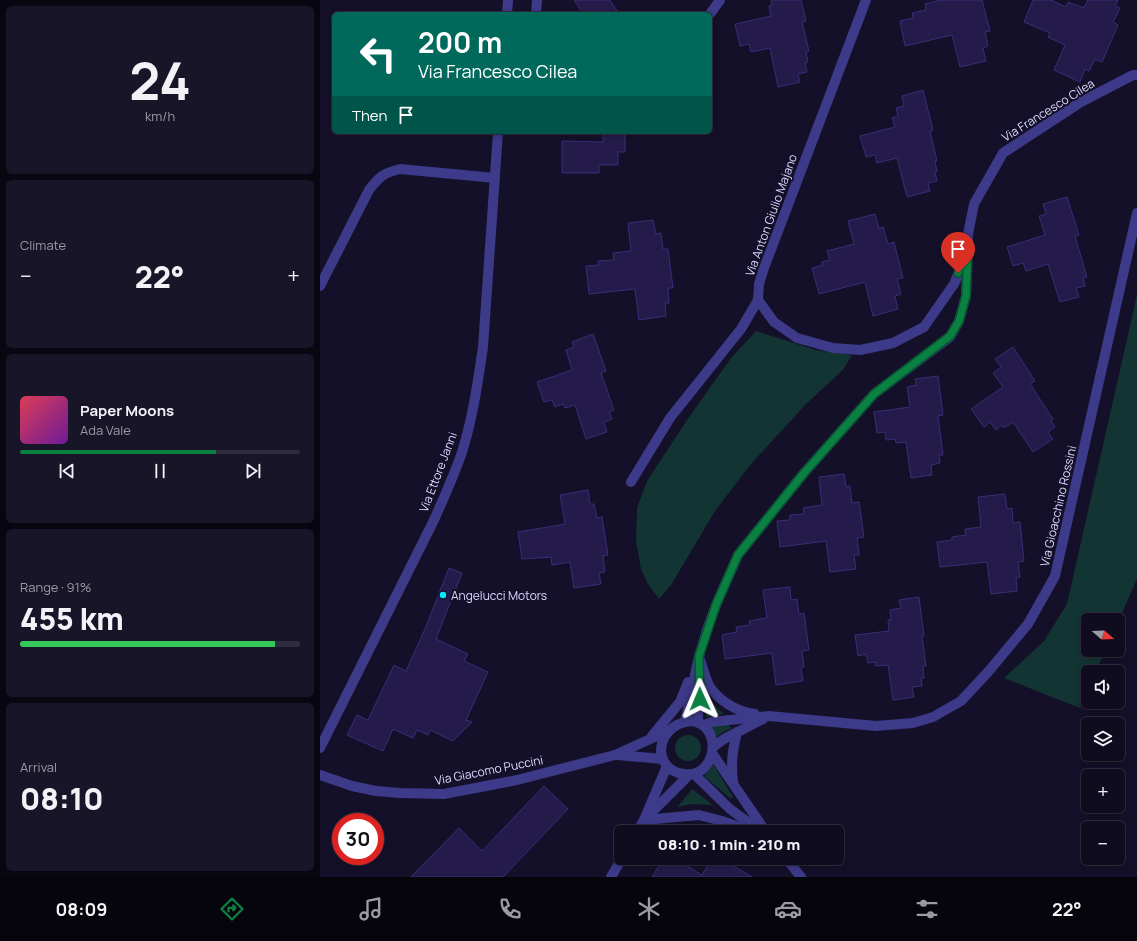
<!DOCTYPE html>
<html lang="en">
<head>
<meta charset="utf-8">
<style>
  :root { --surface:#0f0c1f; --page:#181528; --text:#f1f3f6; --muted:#9b9ba4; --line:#2f2c3d; --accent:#0b8043 }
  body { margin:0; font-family:Manrope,sans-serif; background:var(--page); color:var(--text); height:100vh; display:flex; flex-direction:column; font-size:15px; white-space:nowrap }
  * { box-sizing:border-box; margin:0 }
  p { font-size:13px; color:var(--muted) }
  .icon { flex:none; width:22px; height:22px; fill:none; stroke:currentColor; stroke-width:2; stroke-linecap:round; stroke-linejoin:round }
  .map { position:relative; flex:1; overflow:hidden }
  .panel { display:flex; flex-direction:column; gap:6px; padding:6px; background:#080711; width:320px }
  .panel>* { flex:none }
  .banner { position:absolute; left:12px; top:12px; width:380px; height:122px; border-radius:6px; box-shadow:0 2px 6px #0003,0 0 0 1px var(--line); background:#00695c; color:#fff; overflow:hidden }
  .needle { width:26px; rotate:109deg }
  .tools { position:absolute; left:761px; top:613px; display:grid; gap:8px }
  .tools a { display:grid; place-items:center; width:44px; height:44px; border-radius:6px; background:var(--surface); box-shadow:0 2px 6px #0003,0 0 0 1px var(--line); font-size:20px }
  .speed { position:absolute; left:12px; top:813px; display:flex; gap:8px; font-size:20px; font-weight:700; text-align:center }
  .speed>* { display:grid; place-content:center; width:52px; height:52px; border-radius:50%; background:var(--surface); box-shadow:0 2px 6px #0003,0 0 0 1px var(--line); line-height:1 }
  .speed .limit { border:6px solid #d22; background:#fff; color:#111 }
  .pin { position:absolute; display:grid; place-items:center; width:34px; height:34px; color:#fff; margin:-41px -17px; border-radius:50% 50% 50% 0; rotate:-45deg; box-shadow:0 0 4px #0007 }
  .pin .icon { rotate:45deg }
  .me { position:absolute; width:44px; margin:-22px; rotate:359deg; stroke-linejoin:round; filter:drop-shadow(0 0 3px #0008) }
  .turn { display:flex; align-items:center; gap:14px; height:84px; padding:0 20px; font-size:18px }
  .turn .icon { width:52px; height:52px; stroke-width:2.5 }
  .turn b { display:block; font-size:28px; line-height:34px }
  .then { display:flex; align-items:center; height:38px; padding:0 20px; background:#0003; gap:8px; font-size:15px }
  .big { font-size:30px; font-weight:800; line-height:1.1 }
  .panel .card { flex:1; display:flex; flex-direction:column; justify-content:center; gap:6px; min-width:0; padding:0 14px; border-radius:6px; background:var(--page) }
  .panel .dial { align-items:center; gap:0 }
  .dial b { font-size:52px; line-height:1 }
  .song { display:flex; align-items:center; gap:12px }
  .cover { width:48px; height:48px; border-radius:6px; background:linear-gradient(135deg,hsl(350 70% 55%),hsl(280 70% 35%)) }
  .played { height:4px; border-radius:2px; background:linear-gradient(90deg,var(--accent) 70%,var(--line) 70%) }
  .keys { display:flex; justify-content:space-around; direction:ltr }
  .heat { display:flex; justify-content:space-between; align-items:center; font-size:22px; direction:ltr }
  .charge { height:6px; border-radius:3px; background:linear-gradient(90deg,#34c759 91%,var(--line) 0) }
  .trip { position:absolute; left:294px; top:825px; width:230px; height:40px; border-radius:6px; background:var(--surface); box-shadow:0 2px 6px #0003,0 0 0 1px var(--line); font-weight:800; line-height:40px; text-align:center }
  .tabs { display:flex; height:64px; justify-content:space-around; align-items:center; background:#06050c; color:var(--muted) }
  .tabs .icon { width:28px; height:28px }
  .tabs .on { color:var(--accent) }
  .tabs b { font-size:18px; color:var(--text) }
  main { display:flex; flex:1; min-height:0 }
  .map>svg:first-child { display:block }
  .green { fill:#123432 }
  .building { fill:#241b4b; stroke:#3a2d77 }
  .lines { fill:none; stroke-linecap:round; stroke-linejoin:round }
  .street { stroke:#3c3a89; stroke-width:10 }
  .route-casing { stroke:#07532c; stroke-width:10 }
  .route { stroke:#0b8043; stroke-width:7 }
  .poi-dot { fill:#04e9ff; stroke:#141029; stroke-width:1.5 }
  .labels { text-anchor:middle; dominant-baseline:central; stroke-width:4; stroke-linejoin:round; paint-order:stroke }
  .street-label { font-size:12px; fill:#dcd8ff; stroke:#141029 }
  .poi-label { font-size:12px; fill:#dcd8ff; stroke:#141029; text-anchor:start }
</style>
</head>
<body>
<main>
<section class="panel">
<div class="card dial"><b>24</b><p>km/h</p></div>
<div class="card"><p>Climate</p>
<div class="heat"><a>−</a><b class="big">22°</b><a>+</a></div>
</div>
<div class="card">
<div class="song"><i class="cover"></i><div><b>Paper Moons</b><p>Ada Vale</p></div></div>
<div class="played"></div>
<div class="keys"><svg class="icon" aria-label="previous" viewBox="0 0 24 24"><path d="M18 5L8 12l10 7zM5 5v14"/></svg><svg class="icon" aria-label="pause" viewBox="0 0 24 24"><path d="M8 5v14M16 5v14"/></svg><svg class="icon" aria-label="next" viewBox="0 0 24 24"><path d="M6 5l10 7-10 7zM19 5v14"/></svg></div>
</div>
<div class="card"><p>Range · 91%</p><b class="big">455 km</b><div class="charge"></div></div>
<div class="card"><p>Arrival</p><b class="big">08:10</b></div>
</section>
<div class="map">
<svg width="817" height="877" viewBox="0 0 817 877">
  <rect width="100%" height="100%" fill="#141029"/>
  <!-- green -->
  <g class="green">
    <polygon points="817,295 817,579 798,622 798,620 768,620 768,650 785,650 776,672 768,672 768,689 760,708 684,678 724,641 747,604"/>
    <polygon points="436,331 496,350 532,355 523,370 487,403 431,464 395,511 351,585 339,599 328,584 321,569 316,541 317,508 327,481 367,420 411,358"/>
    <polygon points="383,690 393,704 404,714 386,717"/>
    <polygon points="406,723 412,728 403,732 393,739 390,726"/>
    <circle cx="368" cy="748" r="13"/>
    <polygon points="393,764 413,797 411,799 384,776"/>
    <polygon points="372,789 393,805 372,804 357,807"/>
  </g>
  <!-- building -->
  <g class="building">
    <polygon points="254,0 290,0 299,14 263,14"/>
    <polygon points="451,0 481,0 486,21 482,22 489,51 486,52 488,62 485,63 487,72 478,74 480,82 458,87 450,48 431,52 429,44 420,46 415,24 451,16 449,6 452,5"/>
    <polygon points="621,0 662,0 670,31 665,32 668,46 663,48 666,61 640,67 632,35 585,46 580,21 593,18 592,13 606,10 605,4"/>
    <polygon points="713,0 731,0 746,7 748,2 764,8 768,0 798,0 795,6 800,8 793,22 798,25 782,62 775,59 769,71 765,69 760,82 734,70 745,45 728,37 730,33 704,22"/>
    <polygon points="603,90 613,130 610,131 617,161 615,161 617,171 615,172 617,181 608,183 610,191 587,197 577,158 557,163 555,155 546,157 540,136 575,127 572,118 578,116 576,108 584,106 582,96"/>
    <polygon points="283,133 305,133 305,152 298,152 298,165 279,165 279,173 242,173 242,141 283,142"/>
    <polygon points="747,197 759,235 755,236 767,277 763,278 765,286 756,288 759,297 740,302 728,264 706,271 703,263 693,266 687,247 725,235 719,216 726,214 723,204"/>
    <polygon points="555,214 559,228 563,227 568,244 574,242 583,278 577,279 581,294 575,296 578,309 553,316 545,282 499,294 492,268 503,265 502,262 510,260 507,251 534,244 528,221"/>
    <polygon points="333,220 336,234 341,233 343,249 348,249 353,288 348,288 349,303 345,303 346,316 319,320 315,289 269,294 266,266 279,265 278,261 294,260 293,253 311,251 308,223"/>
    <polygon points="273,334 286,371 281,373 294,410 289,412 292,419 284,422 287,432 266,439 255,405 245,408 243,404 235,407 232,400 224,402 217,382 252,370 246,350 254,347 252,342"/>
    <polygon points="693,347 715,381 710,384 733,419 731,421 735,427 728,432 733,439 713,452 693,422 684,428 682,425 676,430 670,422 664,427 651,409 683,387 673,373 681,367 675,359"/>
    <polygon points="618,376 623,415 618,416 623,455 619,455 620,463 611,465 612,475 591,478 586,442 576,443 575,439 566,440 565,432 557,433 554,412 590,407 587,387 596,385 595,379"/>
    <polygon points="524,474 526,487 530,486 532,503 539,502 544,537 537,538 539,555 534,555 536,569 510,572 506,541 460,547 457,521 470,520 470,515 484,514 483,508 502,505 499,477"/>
    <polygon points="268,490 270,504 274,504 277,518 282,517 288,555 283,556 285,572 279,573 281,584 254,588 250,562 232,565 231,557 202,559 198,532 245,524 240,495"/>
    <polygon points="685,494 687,509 692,508 693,523 700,522 704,561 698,562 700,577 696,578 697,591 671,594 667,562 620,567 617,542 632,540 632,537 646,535 645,529 661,527 658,497"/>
    <polygon points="129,568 142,573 116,639 148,654 144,661 168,672 146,720 152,722 133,741 110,730 108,735 97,730 93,738 73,729 63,751 27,735 37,715 48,720 74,665 86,671 105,629"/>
    <polygon points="470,587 471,600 477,599 479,614 484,613 489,650 482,651 484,667 481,668 483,681 456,685 452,653 405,659 402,635 417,632 416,627 430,625 429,621 447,618 443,590"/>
    <polygon points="599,597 604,636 602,636 606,666 603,666 604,678 601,678 602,686 592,687 594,697 573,700 568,665 556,666 555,662 548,663 546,654 538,656 535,635 569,631 568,620 571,620 570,610 581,608 579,600"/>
    <polygon points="224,786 248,809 183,877 91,877 139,828 162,851"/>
    <polygon points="344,858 354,858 382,875 392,858 400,858 432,877 332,877"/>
  </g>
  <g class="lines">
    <!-- street -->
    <g class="street">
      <polyline points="187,14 188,0"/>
      <polyline points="216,14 217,0"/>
      <polyline points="390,14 400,0"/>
      <path d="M0,286l49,-96c10,-13 14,-17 31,-21l95,9"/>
      <polyline points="438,300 454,322 477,338 513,348 540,350 573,343 604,327 634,284 646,256"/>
      <polyline points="311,482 350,418 421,329 438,300 439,284 444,268 546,0"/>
      <path d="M379,657c4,10 6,22 11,30 10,15 28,25 45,27"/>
      <path d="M371,721c33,3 26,58 -7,53 -33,-4 -30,-49 7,-53z"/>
      <polyline points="365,722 379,656 387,630 396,605 418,555 484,473 554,394 630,337 639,321 646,296 648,234 654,204 683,153 761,102 813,75 817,75"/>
      <polyline points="378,722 379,674"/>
      <polyline points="384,725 391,722 449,716 556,726 593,723 613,717 641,701 668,672 708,624 735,576 817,213"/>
      <polyline points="332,736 360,702 368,682"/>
      <polyline points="393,747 404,739 443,719"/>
      <path d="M0,748l114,-228c10,-23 21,-46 29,-71 10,-33 15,-68 20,-102l15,-215"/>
      <polyline points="392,753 446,832"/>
      <polyline points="297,755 343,759"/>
      <polyline points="374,774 410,809 440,831"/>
      <polyline points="0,775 32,786 56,791 80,793 124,794 197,780 295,755 348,731"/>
      <path d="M413,783c-2,-21 -1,-30 4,-51"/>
      <polyline points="328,816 369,775"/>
      <polyline points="324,820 379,815 402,821 433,832"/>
      <polyline points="317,832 324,820 347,766"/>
      <polyline points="466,858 481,877"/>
      <polyline points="291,877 302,858"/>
    </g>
  </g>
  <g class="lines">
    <defs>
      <polyline id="route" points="380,699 379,656 396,605 418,555 484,473 554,394 630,336 639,321 646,296 648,251 638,273"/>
    </defs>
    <!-- route casing -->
    <use href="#route" class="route-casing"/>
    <!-- route -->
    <use href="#route" class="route"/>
  </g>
  <!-- markers -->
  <circle class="poi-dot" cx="123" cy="595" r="4"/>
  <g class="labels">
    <!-- street labels -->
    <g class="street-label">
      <text transform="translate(728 110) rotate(-32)">Via Francesco Cilea</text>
      <text transform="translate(451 215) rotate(-70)">Via Anton Giulio Majano</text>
      <text transform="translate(118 472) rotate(-69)">Via Ettore Janni</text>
      <text transform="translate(738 506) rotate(-77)">Via Gioacchino Rossini</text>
      <text transform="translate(169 770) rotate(-11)">Via Giacomo Puccini</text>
    </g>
    <!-- poi labels -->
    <g class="poi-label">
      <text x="131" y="595">Angelucci Motors</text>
    </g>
  </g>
</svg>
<div class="tools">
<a><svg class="needle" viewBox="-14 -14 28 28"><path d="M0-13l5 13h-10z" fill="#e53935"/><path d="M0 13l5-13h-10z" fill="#9b9ba4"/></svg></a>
<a><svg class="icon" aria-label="sound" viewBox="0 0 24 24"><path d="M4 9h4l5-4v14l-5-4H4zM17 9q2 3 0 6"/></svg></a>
<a><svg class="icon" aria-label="layers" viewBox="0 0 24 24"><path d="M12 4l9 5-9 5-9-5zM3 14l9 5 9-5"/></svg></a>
<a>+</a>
<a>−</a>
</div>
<div class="speed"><div class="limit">30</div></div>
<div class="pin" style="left:638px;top:273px;background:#d93025"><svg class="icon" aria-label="arrive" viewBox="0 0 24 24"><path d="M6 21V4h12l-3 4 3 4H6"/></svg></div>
<svg class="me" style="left:380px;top:699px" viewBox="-20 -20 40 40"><path d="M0-17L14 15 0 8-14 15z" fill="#0b8043" stroke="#fff" stroke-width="4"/></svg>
<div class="trip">08:10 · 1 min · 210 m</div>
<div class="banner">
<div class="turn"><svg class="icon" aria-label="left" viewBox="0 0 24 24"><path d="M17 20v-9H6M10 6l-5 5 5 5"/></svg><div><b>200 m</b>Via Francesco Cilea</div></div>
<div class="then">Then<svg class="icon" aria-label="arrive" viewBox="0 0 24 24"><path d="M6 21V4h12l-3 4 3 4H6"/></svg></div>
</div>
</div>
</main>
<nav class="tabs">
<b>08:09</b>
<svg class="icon on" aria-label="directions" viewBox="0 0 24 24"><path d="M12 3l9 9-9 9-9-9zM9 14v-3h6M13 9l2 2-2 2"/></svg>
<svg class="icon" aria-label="music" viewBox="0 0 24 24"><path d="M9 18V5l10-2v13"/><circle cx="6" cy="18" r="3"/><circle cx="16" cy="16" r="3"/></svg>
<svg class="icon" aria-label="phone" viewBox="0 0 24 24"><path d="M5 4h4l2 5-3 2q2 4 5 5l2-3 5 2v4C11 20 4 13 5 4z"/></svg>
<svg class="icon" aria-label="climate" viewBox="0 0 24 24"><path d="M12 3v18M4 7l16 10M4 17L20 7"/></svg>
<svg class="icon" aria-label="car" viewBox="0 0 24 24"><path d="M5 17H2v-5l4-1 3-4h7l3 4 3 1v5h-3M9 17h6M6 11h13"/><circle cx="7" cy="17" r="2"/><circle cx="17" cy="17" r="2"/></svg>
<svg class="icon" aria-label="filters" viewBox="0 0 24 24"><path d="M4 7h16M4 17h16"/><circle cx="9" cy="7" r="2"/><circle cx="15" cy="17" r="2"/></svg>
<b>22°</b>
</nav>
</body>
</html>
